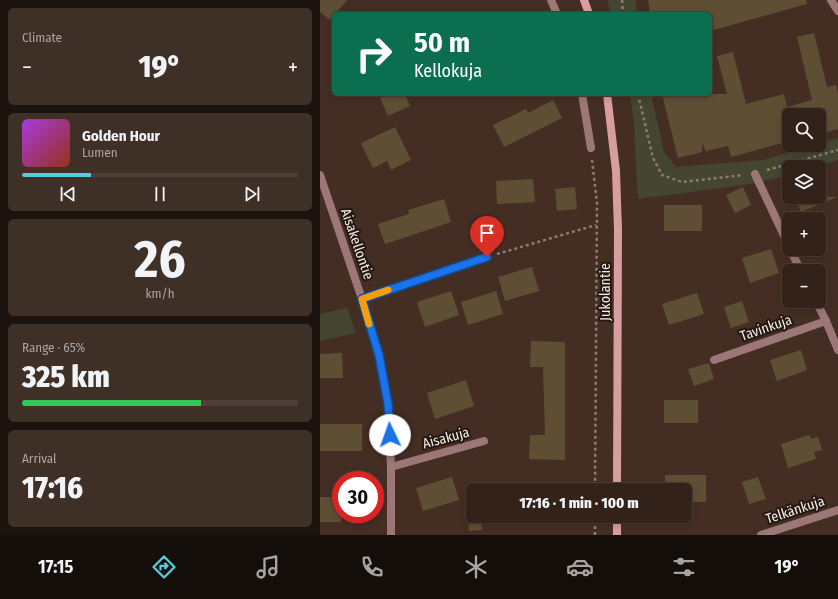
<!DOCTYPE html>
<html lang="en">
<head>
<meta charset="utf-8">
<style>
  :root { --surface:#33221a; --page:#3e2f27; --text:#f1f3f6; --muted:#a9a4a2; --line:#4e3f39; --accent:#53cbda }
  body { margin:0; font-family:"Fira Sans Condensed",sans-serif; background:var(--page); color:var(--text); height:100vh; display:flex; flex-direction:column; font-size:15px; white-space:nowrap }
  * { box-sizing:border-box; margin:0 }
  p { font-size:13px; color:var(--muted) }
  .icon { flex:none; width:22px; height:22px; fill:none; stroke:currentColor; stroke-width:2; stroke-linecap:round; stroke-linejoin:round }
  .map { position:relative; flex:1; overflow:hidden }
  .panel { display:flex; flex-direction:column; gap:8px; padding:8px; background:#1c130e; width:320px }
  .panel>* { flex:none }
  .guide { position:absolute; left:12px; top:12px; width:380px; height:84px; border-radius:6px; box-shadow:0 2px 6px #0003,0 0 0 1px var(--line); background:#0b6e4f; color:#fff; overflow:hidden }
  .buttons { position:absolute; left:462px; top:108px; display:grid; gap:8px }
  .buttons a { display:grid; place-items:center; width:44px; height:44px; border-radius:6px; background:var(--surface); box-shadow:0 2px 6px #0003,0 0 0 1px var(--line); font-size:20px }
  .speed { position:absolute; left:12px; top:471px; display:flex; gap:8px; font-size:20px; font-weight:700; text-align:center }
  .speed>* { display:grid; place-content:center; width:52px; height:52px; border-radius:50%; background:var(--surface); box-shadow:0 2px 6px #0003,0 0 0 1px var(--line); line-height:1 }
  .speed .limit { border:6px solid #d22; background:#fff; color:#111 }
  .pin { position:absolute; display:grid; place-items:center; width:34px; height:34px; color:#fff; margin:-41px -17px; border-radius:50% 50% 50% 0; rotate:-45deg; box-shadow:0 0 4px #0007 }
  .pin .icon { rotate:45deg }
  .me { position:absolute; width:44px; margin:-22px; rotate:357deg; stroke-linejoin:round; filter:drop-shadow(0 0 3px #0008) }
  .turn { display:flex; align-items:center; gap:14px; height:84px; padding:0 16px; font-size:18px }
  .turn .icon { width:52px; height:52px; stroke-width:2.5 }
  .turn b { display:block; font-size:28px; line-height:34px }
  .big { font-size:30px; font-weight:800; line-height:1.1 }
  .panel .widget { flex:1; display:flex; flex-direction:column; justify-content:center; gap:6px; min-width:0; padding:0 14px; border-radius:6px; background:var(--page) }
  .panel .dial { align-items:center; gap:0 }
  .dial b { font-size:52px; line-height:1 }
  .song { display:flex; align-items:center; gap:12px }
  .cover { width:48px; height:48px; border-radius:6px; background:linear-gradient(135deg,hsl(280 70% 55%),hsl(10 70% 35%)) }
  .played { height:4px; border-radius:2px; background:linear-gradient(90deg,var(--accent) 25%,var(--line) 25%) }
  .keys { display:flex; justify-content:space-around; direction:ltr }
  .heat { display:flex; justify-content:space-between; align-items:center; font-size:22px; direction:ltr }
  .charge { height:6px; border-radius:3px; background:linear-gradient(90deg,#34c759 65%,var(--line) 0) }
  .trip { position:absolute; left:146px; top:483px; width:226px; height:40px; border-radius:6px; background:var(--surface); box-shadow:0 2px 6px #0003,0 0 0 1px var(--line); font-weight:800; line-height:40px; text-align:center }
  .dock { display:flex; height:64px; justify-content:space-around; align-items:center; background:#140e0a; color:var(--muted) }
  .dock .icon { width:28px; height:28px }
  .dock .on { color:var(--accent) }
  .dock b { font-size:18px; color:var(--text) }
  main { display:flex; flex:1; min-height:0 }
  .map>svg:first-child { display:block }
  .green { fill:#444632 }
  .building { fill:#5e4e34 }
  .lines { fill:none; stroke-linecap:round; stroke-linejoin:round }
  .path { stroke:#8d7b71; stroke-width:2.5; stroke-dasharray:3 3; stroke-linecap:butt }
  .street { stroke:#9d7778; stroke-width:8 }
  .secondary { stroke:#d89d9f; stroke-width:8 }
  .route-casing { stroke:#114b97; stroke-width:10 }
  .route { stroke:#1a73e8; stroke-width:7 }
  .slow { stroke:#f59e0b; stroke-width:7 }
  .labels { text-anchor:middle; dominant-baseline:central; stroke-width:4; stroke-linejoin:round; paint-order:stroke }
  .street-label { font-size:14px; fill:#f9ebe3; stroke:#231914 }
</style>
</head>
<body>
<main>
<section class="panel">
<div class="widget"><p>Climate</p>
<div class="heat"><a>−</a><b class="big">19°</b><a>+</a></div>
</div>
<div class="widget">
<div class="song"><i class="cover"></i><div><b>Golden Hour</b><p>Lumen</p></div></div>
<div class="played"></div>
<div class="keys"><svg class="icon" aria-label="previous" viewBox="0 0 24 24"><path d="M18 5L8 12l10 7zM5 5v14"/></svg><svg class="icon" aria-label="pause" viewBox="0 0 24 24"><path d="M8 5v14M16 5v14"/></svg><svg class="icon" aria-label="next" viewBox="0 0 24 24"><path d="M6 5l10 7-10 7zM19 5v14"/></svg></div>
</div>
<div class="widget dial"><b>26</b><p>km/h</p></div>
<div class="widget"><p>Range · 65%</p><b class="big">325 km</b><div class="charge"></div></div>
<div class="widget"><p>Arrival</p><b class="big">17:16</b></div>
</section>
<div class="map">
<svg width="518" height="535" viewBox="0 0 518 535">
  <rect width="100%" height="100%" fill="#442e23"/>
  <!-- green -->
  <g class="green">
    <polygon points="287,0 316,0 316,14 291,14"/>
    <polygon points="310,94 331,94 344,152 356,167 443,160 495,145 499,145 499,144 518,138 518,160 495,167 469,167 469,175 430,184 318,199 314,123"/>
    <polygon points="27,308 36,333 0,341 0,314"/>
  </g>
  <!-- building -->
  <g class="building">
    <polygon points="0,0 27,0 10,20 0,12"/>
    <polygon points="328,0 486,0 487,4 390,31 390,14 330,14"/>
    <polygon points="494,33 507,87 516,85 518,93 518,129 499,134 499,115 469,115 469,141 411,157 408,146 386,151 382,143 382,152 358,158 342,94 407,94 397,56 413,52 426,104 464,94 467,107 492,100 477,37"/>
    <polygon points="70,94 85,94 90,106 68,116 60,98"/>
    <polygon points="233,100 242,118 184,147 173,125 206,109 208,113"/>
    <polygon points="75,127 91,160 71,170 67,161 53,168 41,143"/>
    <polygon points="213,179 215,202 177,204 176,181"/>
    <polygon points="255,187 257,209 237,211 235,189"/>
    <polygon points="423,187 431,205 415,213 406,195"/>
    <polygon points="475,197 517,197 481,212"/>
    <polygon points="124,199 131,222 65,244 58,224 89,214 88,210"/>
    <rect x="344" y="205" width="38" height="26"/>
    <polygon points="451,249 459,273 430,283 422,258"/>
    <polygon points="212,267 219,291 185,301 178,277"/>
    <polygon points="131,291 139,315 105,327 97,302"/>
    <polygon points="176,291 183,314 148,325 141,302"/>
    <polygon points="377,293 384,314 349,325 342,304"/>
    <polygon points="422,301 429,322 411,328 404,307"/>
    <polygon points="211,341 245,342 245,460 209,459 210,435 225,435 223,367 210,367"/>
    <polygon points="481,350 487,370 457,381 450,360"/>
    <polygon points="22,353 23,378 0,378 0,354"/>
    <polygon points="389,363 394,379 374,386 368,369"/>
    <polygon points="146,380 154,406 115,419 107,393"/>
    <rect x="344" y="400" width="34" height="23"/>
    <rect x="0" y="424" width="42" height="27"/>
    <polygon points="489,435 491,439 498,437 502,450 494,452 496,459 468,468 461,444"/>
    <polygon points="345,475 386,475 386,502 365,502 365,490 345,490"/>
    <polygon points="132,477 139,500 103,511 96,488"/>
    <polygon points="438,477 446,499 429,504 422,482"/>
    <rect x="0" y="497" width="21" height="25"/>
    <polygon points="148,516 161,516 162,530 149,531"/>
  </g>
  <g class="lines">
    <!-- path -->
    <g class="path">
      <polyline points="302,0 303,14"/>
      <polyline points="318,94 333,158 342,175 362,182 423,175"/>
      <polyline points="272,160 277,203 275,490"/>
      <polyline points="447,170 518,150"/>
      <polyline points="177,254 276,225"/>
      <polyline points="275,535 275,516"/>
    </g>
    <!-- street -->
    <g class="street">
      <polyline points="231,0 237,14"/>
      <polyline points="511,0 518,11"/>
      <polyline points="262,94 271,148"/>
      <polyline points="435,174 469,246"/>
      <polyline points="0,175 42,299 59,355 68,404 71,467 71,535"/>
      <polyline points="470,249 481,271"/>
      <polyline points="42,299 167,257"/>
      <polyline points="496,301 506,321 518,350"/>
      <polyline points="394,360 506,321"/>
      <polyline points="71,467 164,441"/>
      <polyline points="441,535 518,510"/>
    </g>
    <!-- secondary -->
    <g class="secondary">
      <polyline points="264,0 269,14"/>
      <polyline points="287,94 296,171 298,230 297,490"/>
      <polyline points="297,535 297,516"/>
    </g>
  </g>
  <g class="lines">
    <defs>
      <polyline id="route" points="70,435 68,404 59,355 42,299 167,257"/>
    </defs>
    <!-- route casing -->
    <use href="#route" class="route-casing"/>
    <!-- route -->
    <use href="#route" class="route"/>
    <!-- slow -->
    <polyline class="slow" points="49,324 42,299 68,290"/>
  </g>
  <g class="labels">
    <!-- street labels -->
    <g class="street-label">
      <text transform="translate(37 244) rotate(71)">Aisakellontie</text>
      <text transform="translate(285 292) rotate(-90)">Jukolantie</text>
      <text transform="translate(446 328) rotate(-19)">Tavinkuja</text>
      <text transform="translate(126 438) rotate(-15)">Aisakuja</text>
      <text transform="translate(475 510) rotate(-18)">Telkänkuja</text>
    </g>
  </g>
</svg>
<div class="buttons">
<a><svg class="icon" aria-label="search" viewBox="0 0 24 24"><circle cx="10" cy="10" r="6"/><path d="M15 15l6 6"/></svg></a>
<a><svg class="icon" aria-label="layers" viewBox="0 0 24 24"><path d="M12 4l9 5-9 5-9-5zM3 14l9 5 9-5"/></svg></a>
<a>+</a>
<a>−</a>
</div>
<div class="speed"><div class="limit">30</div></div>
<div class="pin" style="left:167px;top:257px;background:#d93025"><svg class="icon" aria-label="arrive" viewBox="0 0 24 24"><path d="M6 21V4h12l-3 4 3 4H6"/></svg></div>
<svg class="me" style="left:70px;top:435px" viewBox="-20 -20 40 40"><circle r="19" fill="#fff"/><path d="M0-13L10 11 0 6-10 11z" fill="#1a73e8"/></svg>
<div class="trip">17:16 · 1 min · 100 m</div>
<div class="guide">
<div class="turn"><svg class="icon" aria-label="right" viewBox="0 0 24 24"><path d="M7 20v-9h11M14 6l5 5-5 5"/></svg><div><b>50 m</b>Kellokuja</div></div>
</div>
</div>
</main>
<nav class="dock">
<b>17:15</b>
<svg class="icon on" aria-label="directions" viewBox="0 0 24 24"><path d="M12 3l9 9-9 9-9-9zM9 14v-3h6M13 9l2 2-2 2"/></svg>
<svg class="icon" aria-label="music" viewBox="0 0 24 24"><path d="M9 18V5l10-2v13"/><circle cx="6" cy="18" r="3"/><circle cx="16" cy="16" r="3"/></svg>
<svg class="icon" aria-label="phone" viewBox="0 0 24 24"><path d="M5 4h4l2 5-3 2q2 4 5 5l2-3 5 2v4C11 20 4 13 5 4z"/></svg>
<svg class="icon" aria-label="climate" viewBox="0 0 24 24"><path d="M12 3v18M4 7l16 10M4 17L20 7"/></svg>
<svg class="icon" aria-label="car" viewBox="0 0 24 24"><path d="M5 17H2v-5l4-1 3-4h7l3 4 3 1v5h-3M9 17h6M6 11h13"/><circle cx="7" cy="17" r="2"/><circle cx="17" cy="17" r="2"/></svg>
<svg class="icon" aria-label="filters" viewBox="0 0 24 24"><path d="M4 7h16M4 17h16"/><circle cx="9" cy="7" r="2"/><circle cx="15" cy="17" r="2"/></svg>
<b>19°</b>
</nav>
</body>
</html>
